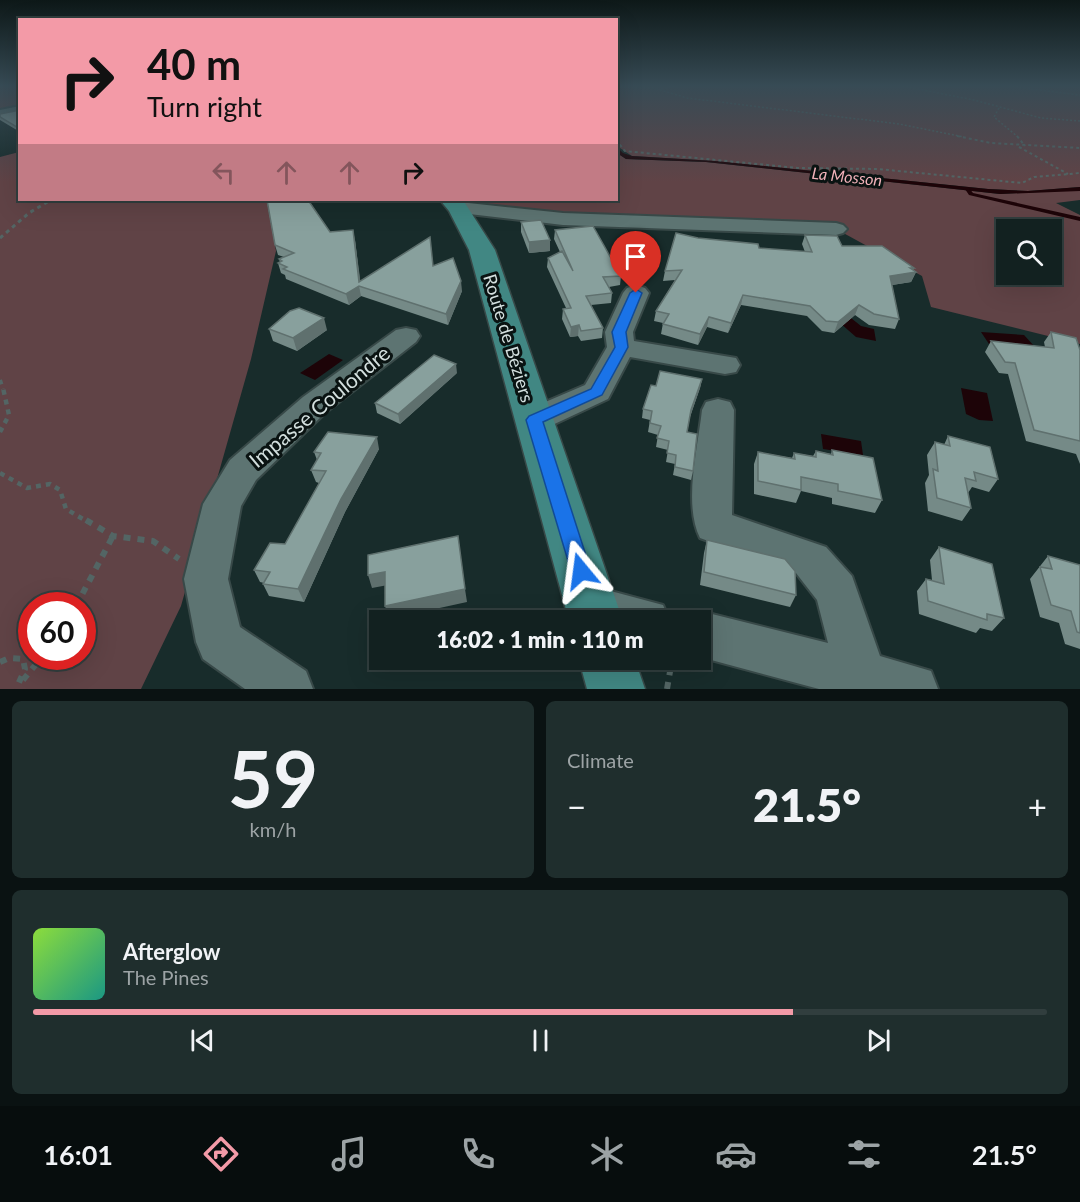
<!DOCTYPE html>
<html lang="en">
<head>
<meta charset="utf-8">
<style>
  :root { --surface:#122120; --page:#1f2e2d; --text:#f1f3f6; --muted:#9ca3a5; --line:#313e3e; --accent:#f39aa7 }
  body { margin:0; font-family:Lato,sans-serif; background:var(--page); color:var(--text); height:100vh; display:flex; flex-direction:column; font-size:22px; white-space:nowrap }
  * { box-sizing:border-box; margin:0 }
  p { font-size:20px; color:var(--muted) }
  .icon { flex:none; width:33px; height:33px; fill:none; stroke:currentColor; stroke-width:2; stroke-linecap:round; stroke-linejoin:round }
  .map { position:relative; height:689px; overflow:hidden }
  .drawer { display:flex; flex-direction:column; gap:12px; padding:12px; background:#0a1212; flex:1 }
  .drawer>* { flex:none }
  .hud { position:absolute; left:18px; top:18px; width:600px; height:183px; border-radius:0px; box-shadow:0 6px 24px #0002,0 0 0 2px var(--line); background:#f39aa7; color:#111; overflow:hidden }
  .buttons { position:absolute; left:996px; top:219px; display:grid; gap:12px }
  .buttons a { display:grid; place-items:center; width:66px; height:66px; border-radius:0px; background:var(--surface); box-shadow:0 6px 24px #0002,0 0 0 2px var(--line); font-size:30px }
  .speed { position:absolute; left:18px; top:592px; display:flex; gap:12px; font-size:30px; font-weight:700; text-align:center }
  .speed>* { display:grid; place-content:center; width:78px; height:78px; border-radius:50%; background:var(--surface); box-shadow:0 6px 24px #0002,0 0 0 2px var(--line); line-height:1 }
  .speed .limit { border:9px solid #d22; background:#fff; color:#111 }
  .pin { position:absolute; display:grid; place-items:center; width:51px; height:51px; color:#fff; margin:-62px -26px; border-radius:50% 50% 50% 0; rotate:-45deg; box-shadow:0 0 6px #0007 }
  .pin .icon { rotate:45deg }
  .me { position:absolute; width:66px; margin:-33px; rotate:344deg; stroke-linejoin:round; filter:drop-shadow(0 0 4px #0008) }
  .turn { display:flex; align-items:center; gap:21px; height:126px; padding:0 30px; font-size:27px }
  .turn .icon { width:78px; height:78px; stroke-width:2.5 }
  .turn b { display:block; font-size:42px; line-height:51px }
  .lanes { display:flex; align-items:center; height:57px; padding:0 30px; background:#0003; justify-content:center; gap:30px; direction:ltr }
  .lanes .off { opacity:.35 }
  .big { font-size:45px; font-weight:800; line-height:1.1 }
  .drawer .tile { flex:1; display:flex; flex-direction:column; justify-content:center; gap:9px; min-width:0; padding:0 21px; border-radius:9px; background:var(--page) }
  .drawer .dial { align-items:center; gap:0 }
  .dial b { font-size:78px; line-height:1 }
  .song { display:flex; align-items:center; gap:18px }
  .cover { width:72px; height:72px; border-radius:9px; background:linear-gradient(135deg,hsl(90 70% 55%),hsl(170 70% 35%)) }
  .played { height:6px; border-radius:3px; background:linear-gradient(90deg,var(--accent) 75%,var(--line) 75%) }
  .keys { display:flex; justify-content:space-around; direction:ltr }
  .heat { display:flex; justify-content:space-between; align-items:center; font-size:33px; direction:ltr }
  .drawer .tiles { flex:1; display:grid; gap:12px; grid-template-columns:1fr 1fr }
  .tile:last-child { grid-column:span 2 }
  .trip { position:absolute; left:369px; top:610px; width:342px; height:60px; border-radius:0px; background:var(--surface); box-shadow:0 6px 24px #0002,0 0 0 2px var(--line); font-weight:800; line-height:60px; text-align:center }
  .tabs { display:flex; height:96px; justify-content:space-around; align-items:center; background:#070d0d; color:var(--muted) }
  .tabs .icon { width:42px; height:42px }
  .tabs .active { color:var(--accent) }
  .tabs b { font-size:27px; color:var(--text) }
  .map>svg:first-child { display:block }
  .green { fill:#604346; fill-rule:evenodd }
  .water { fill:#1d0408 }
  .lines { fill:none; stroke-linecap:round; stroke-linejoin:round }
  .stream { fill:#1d0408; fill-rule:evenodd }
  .street-casing { stroke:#384948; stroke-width:4 }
  .primary-casing { stroke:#384948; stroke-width:3 }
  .path-far5 { stroke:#536564; stroke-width:1.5; stroke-dasharray:2 2; stroke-linecap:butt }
  .path-far4 { stroke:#536564; stroke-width:2; stroke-dasharray:3 3; stroke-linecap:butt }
  .path-far3 { stroke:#536564; stroke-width:3; stroke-dasharray:4 4; stroke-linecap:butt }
  .path-far2 { stroke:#536564; stroke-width:4; stroke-dasharray:4.5 4.5; stroke-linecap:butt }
  .path-far1 { stroke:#536564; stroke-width:4.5; stroke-dasharray:5 5; stroke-linecap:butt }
  .path { stroke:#536564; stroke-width:6; stroke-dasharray:7 7; stroke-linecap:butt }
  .street { fill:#5d7472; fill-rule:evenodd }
  .primary { fill:#418783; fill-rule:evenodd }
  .wall { fill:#758a87 }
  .shaded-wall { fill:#5f706e }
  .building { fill:#88a09d; stroke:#5f706e; stroke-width:1.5 }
  .route { fill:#1a73e8; stroke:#114b97; stroke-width:1.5 }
  .labels { text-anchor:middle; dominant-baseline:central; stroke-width:6; stroke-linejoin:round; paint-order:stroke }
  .far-water-label { font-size:16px; font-style:italic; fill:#f1b1b9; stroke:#0a1312 }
  .street-label { font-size:18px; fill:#d3dfde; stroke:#0a1312 }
  .near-street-label { font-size:21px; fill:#d3dfde; stroke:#0a1312 }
</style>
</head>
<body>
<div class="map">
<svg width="1080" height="689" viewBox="0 0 1080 689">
  <rect width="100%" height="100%" fill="#182c2b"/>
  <!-- green -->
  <g class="green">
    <polygon points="0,85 19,85 19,107 0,112"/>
    <polygon points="616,85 1080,85 1080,187 1028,191 988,189 715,161 632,156 617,146"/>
    <path d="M19,152l1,48h244l4,4 8,47 -25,108 -70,247 -40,83h-141v-532zM32,606h50v51h-50z"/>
    <path d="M617,153l9,6 80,3 294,32 80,-4v10l-24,3 24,12v129l-149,-37 -9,-31 -86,-47 -341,-19 -12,-10h133zM1006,230h46v44h-46z"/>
  </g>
  <!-- water -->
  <g class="water">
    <polygon points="616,146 623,153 632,156 715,161 988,189 1028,191 1080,187 1080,191 1000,194 706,162 626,159 617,153"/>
    <polygon points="846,314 861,326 874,329 876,341 856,337 832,316"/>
    <polygon points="981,332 1024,335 1035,347 989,344"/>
    <polygon points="329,354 343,360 315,380 300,373"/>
    <polygon points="961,388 987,393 993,421 979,420 966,414"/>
    <polygon points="821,434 861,441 863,455 823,449"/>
  </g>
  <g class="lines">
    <!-- stream -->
    <polygon class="stream" points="965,188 969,188 973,193 1080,217 1080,221 969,195 965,189"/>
    <defs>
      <g id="street">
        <polygon points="20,106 20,114 0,118 0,110"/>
        <polygon points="459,202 563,213 836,223 843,225 847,229 843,233 836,235 563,225 452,212 449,208 452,204"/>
        <polygon points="636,285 645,288 649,293 633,332 634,341 736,358 740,365 736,372 725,374 630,357 608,399 546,428 534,432 522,428 517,420 522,412 585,385 607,347 605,332 623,293 627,288"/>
        <polygon points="406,328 416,330 420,336 416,342 325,413 256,480 241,506 228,579 240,627 306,671 313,689 245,689 203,659 196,642 184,579 203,504 230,460 303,397 396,330"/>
        <path d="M718,399l12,3 4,8 -2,105 94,32 26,29 28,80 51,15 7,18h-119l-119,-32v-36h-18l1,-3 17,-7 128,32 -11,-43 -21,-27 -96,-35c-17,-34 -2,-91 2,-128l4,-8z"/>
        <polygon points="592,586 663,605 670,621 576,621 569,607 576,592"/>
      </g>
      <g id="primary">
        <polygon points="440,200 463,200 495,250 623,621 569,621 469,250 449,211"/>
        <polygon points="579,660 635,660 645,689 587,689"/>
      </g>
    </defs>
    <!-- street casing -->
    <use href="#street" class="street-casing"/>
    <!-- primary casing -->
    <use href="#primary" class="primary-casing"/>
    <!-- path-far5 -->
    <g class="path-far5">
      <polyline points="898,85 974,100 1041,118 1080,121"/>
      <polyline points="1000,85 1080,95"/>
      <polyline points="616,87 654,88 687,98 899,124 964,137"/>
      <polyline points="661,89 678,85"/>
      <polyline points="999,108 994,117 1018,137"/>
    </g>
    <!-- path-far4 -->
    <g class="path-far4">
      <polyline points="957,136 991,143 1080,148"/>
      <polyline points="1017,136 1025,146"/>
      <polyline points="616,140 625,151 798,168 878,169 1022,183 1034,177 1080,173"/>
      <polyline points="1019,147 1068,174"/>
      <polyline points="47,202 51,200"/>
    </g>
    <!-- path-far3 -->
    <polyline class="path-far3" points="0,238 29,213 49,201"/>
    <!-- path-far2 -->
    <polyline class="path-far2" points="0,380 3,389"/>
    <!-- path-far1 -->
    <g class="path-far1">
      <polyline points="0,432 9,415 3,388"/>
      <polyline points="0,473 27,488 50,484 60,490 66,509 88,522"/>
    </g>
    <!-- path -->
    <g class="path">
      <polyline points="86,520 113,536 153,541 179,559"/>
      <polyline points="76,606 113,536"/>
      <polyline points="0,662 9,658 23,659 25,669 16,689"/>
      <polyline points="23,680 42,657"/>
      <polyline points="667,689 672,660"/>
    </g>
    <!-- street -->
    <use href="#street" class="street"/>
    <!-- primary -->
    <use href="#primary" class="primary"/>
  </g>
  <!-- wall -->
  <g class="wall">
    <polygon points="20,110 20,132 0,120 0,114"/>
    <polygon points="265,200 319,200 309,201 330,232 355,240 360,281 433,266 462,291 448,325 361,296 349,305 286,279 285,275 281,273 278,263 280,262 279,259 284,257 278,255 275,245 267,202"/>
    <polygon points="521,222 550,251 529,253 521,232"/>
    <polygon points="555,230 621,276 620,285 609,287 612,293 611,303 591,305 603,328 602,338 581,341 578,336 570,337 562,319 563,309 566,308 547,267 548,258 560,252 554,239"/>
    <polygon points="805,235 914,268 913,270 916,272 911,282 892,285 899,319 895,329 869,325 855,315 834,333 822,331 807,316 741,305 728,333 707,327 698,345 661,334 663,323 654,321 656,311 675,280 663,281 665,271 698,238 759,248 805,252 802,244"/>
    <polygon points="269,329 327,330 297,351 273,341"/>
    <polygon points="1051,332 1080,350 1080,464 1076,454 1026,441 1008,374 999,373 985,352 991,341 1045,347 1044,342"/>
    <polygon points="457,373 400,424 377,413 375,403"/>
    <polygon points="702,379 700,388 690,417 687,432 693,471 691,480 673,475 675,464 666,462 668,450 656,447 658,435 648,432 650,420 642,418 643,409 656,386"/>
    <polygon points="948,436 998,479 989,492 972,487 968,493 971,508 962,521 928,511 925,483 929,475 927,455 935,442 944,445"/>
    <polygon points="379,449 345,512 304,602 269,596 263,584 264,583 260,582 254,570 285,544 319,483 316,482 311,470 317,460 314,452"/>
    <polygon points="832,450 882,500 875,513 832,504 832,498 801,491 796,503 754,494 754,464 758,452 792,458 794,453 813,456 816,451 831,454"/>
    <polygon points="707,540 796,595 790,607 700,585 704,553"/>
    <polygon points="939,547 1004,618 992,631 980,628 976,633 919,614 917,591 926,579 932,580 930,560"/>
    <polygon points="1048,556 1080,565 1080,649 1065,644 1059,623 1040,617 1030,579"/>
  </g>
  <!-- shaded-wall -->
  <g class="shaded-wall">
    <polygon points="353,230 355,240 361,286 360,286"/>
    <polygon points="550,240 550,251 529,253 529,242"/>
    <polygon points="910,268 914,268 912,273 916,272 911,282 886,286 890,276"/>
    <polygon points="461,281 462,291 448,325 446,314"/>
    <polygon points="359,286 361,296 349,305 346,294"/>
    <polygon points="743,295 741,305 728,333 731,323"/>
    <polygon points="859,305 855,315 834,333 838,322"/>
    <polygon points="709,317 707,327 698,345 700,334"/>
    <polygon points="324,318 327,330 297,351 293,338"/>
    <polygon points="579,325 578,336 570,337 571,327"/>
    <polygon points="456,364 457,373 400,424 398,414"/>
    <polygon points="702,379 700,388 689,419 691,410"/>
    <polygon points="377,437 379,449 345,512 304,602 298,589 341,499"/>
    <polygon points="385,572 388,585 372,588 368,575"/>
    <polygon points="465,589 467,602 389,619 385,606"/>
  </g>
  <!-- building -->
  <g class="building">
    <polygon points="20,110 20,129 0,117 0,114"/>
    <polygon points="267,200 308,200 330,232 353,230 359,282 430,237 433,266 453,258 461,281 446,314 359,286 346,294 283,269 287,267 278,263 282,261 279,259 294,253 275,245"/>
    <polygon points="541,220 550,240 529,242 521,222"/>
    <polygon points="593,226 621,276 603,277 612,293 586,296 603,328 581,331 579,325 571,327 563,309 571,308 548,258 562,251 573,271 555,230"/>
    <polygon points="676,233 698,238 758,244 759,248 812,252 805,235 837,236 842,246 882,246 914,268 910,268 916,272 890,276 899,319 874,314 859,305 838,322 826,321 810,306 743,295 731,323 709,317 700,334 663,324 669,314 656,311 682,270 665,271"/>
    <polygon points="299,308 324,318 293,338 269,329 290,311"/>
    <polygon points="1051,332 1076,338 1080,350 1080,441 1034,430 1015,363 1005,362 991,341 1054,348"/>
    <polygon points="434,355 456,364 398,414 375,403"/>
    <polygon points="660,371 702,379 691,410 687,432 697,434 693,471 675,467 676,455 667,453 669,441 657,438 661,426 650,423 652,411 643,409 651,385 656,386"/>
    <polygon points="328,432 377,437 341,499 298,589 263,584 270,572 254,570 270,543 285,544 326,471 311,470 321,453 314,452"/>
    <polygon points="948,436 990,447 998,479 974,472 976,481 965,478 971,508 937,498 933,469 938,471 935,442 950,446"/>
    <polygon points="832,450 873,458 882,500 838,491 838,484 801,477 801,490 758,481 758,452 795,459 794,453 816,457 816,451 833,455"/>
    <polygon points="458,536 465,589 385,606 385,572 368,575 368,555"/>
    <polygon points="707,540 785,559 795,571 796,595 704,572"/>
    <polygon points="939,547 992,564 1004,618 987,614 987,620 928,601 926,579 944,584"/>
    <polygon points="1048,556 1080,565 1080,633 1077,632 1071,611 1051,605 1040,567 1052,569"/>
  </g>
  <!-- sky -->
  <linearGradient id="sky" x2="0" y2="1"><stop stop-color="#0d1818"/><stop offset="0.47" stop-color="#374b55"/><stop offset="1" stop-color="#374b55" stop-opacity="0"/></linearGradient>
  <rect width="1080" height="182" fill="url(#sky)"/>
  <!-- route -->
  <polygon class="route" points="636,289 642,293 626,332 628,347 602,395 543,422 591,571 588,578 581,580 574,578 571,571 526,420 529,416 591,389 615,347 612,332 630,293"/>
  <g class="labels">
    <!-- far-water labels -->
    <g class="far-water-label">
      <text transform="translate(847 176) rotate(6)">La Mosson</text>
    </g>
    <!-- street labels -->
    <g class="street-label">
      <text transform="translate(509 338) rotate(73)">Route de Béziers</text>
    </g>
    <!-- near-street labels -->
    <g class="near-street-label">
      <text transform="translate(319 406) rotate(-40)">Impasse Coulondre</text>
    </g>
  </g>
</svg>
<div class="buttons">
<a><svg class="icon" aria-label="search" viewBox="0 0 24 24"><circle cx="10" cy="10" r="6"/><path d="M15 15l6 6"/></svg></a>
</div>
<div class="speed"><div class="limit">60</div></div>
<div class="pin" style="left:636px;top:293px;background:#d93025"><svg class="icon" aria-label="arrive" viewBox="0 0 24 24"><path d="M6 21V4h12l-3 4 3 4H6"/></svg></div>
<svg class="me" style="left:581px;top:571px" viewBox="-20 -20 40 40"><path d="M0-17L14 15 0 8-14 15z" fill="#1a73e8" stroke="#fff" stroke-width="4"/></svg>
<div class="trip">16:02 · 1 min · 110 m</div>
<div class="hud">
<div class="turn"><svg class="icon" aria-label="right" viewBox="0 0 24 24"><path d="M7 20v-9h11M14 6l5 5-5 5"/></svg><div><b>40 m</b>Turn right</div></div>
<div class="lanes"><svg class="icon off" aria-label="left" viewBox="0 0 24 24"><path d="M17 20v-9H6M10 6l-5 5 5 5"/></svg><svg class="icon off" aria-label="ahead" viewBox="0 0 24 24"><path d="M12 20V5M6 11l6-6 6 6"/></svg><svg class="icon off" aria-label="ahead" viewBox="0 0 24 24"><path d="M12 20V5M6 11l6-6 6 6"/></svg><svg class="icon" aria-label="right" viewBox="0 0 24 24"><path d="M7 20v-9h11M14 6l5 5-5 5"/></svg></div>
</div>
</div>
<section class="drawer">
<div class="tiles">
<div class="tile dial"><b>59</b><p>km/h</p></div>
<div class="tile"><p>Climate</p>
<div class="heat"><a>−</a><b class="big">21.5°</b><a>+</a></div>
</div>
<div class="tile">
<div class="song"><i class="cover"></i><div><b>Afterglow</b><p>The Pines</p></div></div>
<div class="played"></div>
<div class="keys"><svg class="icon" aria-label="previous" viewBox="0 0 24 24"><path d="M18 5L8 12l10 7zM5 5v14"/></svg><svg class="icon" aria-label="pause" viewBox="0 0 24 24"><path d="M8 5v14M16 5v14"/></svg><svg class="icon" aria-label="next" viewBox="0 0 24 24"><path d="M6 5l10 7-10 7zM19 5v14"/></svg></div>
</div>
</div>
</section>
<nav class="tabs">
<b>16:01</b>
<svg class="icon active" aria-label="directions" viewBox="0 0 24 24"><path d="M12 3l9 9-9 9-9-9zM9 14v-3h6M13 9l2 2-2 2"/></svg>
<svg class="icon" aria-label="music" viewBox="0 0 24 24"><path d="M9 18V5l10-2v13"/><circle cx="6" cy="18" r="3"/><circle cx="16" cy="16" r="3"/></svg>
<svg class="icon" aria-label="phone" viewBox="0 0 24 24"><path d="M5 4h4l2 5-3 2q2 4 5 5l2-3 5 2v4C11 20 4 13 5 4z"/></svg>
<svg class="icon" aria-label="climate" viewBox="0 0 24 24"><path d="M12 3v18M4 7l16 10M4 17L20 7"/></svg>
<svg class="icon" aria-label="car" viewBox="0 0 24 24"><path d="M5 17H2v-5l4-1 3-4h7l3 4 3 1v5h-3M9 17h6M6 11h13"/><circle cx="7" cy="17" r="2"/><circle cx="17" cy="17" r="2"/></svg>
<svg class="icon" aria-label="filters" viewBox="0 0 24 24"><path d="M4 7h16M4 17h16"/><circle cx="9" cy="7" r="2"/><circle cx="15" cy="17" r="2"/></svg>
<b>21.5°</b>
</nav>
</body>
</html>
